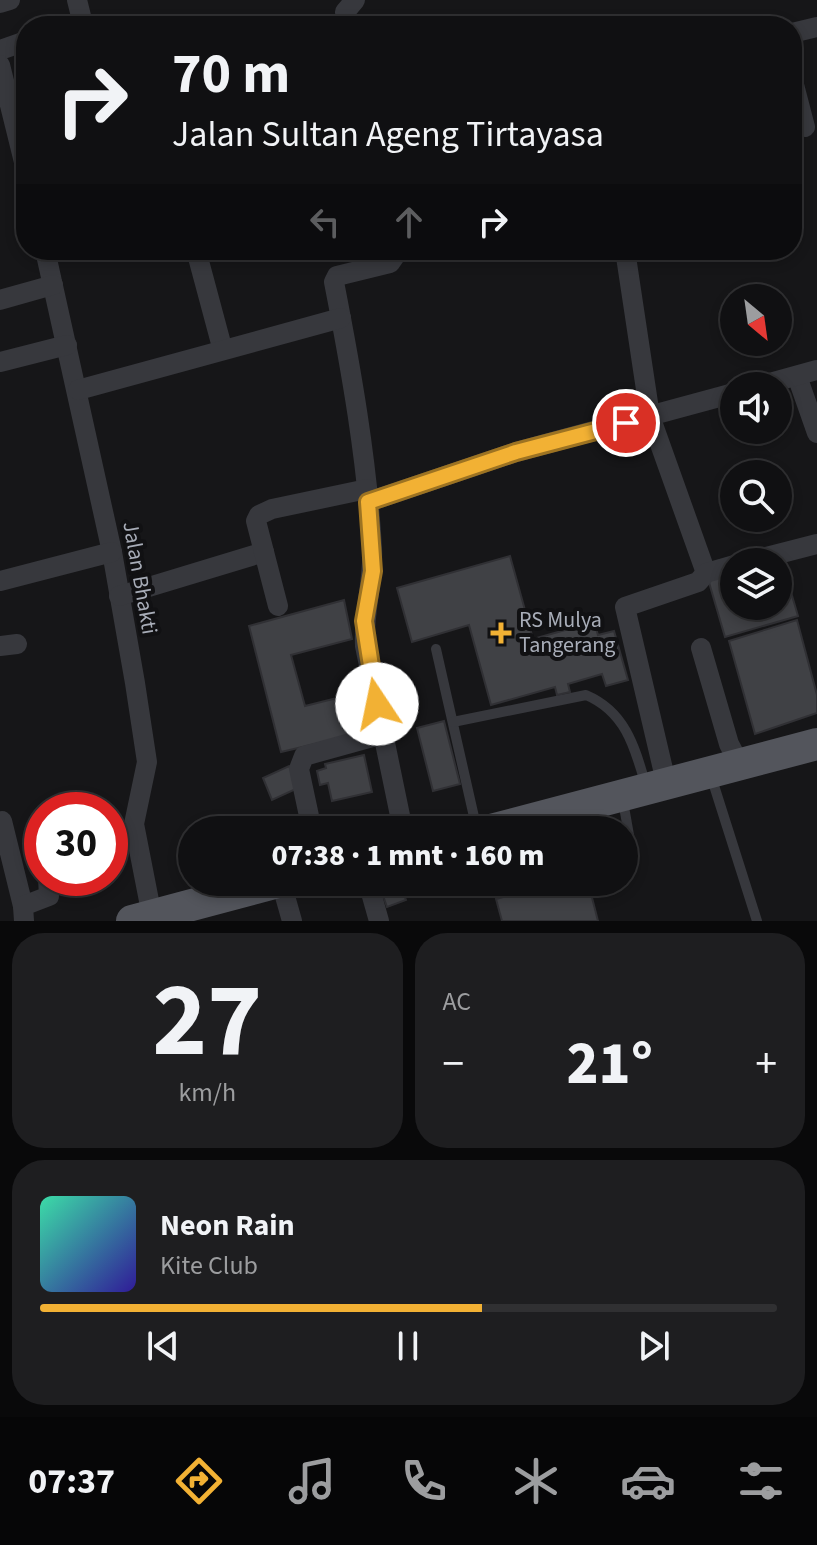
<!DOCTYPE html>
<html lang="id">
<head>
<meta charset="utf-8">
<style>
  :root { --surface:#101012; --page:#1e1e20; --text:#f1f3f6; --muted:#9c9d9f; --line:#303032; --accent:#f2b134 }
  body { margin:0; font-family:"Source Sans 3",sans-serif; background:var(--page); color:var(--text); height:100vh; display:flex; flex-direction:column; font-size:30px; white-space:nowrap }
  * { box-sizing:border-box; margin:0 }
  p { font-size:26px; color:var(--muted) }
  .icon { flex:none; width:44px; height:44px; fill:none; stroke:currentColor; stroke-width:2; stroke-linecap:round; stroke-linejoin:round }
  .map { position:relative; height:921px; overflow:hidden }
  .sheet { display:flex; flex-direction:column; gap:12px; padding:12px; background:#09090a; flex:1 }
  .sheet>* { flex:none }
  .banner { position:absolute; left:16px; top:16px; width:786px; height:244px; border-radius:32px; box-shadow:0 4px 12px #0003,0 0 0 2px var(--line); background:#101012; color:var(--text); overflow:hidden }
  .needle { width:52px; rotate:151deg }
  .buttons { position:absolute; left:720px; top:284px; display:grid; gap:16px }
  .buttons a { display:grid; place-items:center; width:72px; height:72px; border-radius:50%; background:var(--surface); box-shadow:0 4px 12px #0003,0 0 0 2px var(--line); font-size:40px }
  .speed { position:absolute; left:24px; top:792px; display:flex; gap:16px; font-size:40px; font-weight:700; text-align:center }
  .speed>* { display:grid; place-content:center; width:104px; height:104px; border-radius:50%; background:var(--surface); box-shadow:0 4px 12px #0003,0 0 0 2px var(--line); line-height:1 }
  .speed .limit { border:12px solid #d22; background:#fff; color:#111 }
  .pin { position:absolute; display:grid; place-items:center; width:68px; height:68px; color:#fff; margin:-34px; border:4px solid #fff; border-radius:50%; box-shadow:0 2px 8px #0007 }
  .me { position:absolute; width:88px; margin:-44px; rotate:349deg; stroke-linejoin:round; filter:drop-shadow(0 0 6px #0008) }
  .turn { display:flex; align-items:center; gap:28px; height:168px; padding:0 24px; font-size:36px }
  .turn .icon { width:104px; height:104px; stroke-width:2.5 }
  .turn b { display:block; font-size:56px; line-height:68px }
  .lanes { display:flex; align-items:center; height:76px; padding:0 24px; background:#0003; justify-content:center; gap:40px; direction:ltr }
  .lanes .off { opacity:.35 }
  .big { font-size:60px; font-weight:800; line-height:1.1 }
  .sheet .card { flex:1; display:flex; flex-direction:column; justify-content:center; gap:12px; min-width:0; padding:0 28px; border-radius:32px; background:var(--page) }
  .sheet .dial { align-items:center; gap:0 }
  .dial b { font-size:104px; line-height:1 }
  .song { display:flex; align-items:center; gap:24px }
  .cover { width:96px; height:96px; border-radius:12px; background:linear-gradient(135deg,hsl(160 70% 55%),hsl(250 70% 35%)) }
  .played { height:8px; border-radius:4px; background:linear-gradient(90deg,var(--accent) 60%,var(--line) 60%) }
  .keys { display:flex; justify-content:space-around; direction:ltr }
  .heat { display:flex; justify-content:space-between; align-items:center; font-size:44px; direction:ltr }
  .sheet .tiles { flex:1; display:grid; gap:12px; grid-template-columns:1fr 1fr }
  .card:last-child { grid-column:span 2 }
  .trip { position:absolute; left:178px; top:816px; width:460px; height:80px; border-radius:40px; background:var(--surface); box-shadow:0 4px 12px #0003,0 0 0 2px var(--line); font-weight:800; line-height:80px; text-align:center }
  .dock { display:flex; height:128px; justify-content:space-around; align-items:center; background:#060607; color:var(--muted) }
  .dock .icon { width:56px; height:56px }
  .dock .selected { color:var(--accent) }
  .dock b { font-size:36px; color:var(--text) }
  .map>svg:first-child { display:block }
  .building { fill:#404145; stroke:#303034; stroke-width:2 }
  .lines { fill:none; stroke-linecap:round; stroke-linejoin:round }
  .service { stroke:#37383d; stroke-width:10 }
  .minor { stroke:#37383d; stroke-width:20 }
  .primary { stroke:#53555c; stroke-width:32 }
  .route-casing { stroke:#9d7322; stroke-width:20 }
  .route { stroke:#f2b134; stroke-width:14 }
  .poi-dot { fill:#f2b134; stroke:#111113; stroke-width:3 }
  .labels { text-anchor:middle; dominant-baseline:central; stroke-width:8; stroke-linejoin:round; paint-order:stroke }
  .street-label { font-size:22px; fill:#a8adb8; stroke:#111113 }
  .poi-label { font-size:22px; fill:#a8adb8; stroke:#111113; text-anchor:start }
</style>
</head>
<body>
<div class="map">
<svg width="817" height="921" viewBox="0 0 817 921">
  <rect width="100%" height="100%" fill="#161618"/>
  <!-- building -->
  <g class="building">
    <polygon points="510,556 533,639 594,622 598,635 614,631 628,680 606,686 602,674 568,684 570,692 557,695 555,687 491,705 469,625 412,642 397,588"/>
    <polygon points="781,558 798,616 725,637 708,579 734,572 734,606 778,606 778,562"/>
    <polygon points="344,600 352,639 291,655 305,706 369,690 379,729 281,752 249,626"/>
    <polygon points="797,620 817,695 817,713 755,734 729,641"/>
    <polygon points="444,721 460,784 433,791 417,728"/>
    <polygon points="364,755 372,792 332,801 328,783 320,785 317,771 326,768 325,764"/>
    <polygon points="289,766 298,788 272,800 263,778"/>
    <polygon points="382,882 399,882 406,900 387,907 380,887"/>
    <polygon points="557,882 588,882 598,921 502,921 496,899"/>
  </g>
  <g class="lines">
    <!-- service -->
    <g class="service">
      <polyline points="436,649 477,830"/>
      <path d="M453,722l133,-27c40,17 49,53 60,91"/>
      <polyline points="711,776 757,921"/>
      <polyline points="623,801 629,835 624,842"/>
    </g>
    <!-- minor -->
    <g class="minor">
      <polyline points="0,3 10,0"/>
      <polyline points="73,26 82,20 77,0"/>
      <polyline points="238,26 239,26"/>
      <polyline points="348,26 345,12 355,0"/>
      <polyline points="792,33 817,27"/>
      <polyline points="0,50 26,41"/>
      <polyline points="0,65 26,170"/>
      <polyline points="792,77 805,127"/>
      <polyline points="45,250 112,552 135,683 147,762 134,824 152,916"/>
      <polyline points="196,250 222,347"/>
      <path d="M399,250l-9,13 -53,13 -3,6c17,87 33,177 38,266 2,33 -9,64 -7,98l38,184"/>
      <polyline points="625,250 650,416 706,573"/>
      <polyline points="0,300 53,285"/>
      <polyline points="0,362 67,345"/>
      <polyline points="797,376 817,433"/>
      <polyline points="759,386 817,370"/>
      <polyline points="78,390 341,318"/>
      <polyline points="368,502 516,452 734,393"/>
      <polyline points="747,562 817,544"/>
      <polyline points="0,581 112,552"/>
      <polyline points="119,596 264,552"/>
      <polyline points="278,606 256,521 259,515 272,509 367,489"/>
      <polyline points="0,646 17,644"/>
      <polyline points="701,648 729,744 739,763"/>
      <polyline points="666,782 625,607 698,582 706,573 734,565"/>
      <polyline points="2,821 23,906"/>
      <polyline points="312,830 299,769 304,756 383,734"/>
      <polyline points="40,835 42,846"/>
      <polyline points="281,882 292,921"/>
      <polyline points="368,882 379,921"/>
      <polyline points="24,921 23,906 49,896 48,878"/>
    </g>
    <!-- primary -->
    <g class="primary">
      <polyline points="491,830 817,744"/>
      <polyline points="132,921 278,882"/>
    </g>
  </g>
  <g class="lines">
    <defs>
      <polyline id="route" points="377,704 364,621 373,571 368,502 516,452 626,423"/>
    </defs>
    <!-- route casing -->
    <use href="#route" class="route-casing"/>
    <!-- route -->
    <use href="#route" class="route"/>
  </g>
  <!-- markers -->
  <path class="poi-dot" d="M497 621h8v8h8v8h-8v8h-8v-8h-8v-8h8z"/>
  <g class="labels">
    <!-- street labels -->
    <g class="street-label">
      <text transform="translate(140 578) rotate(80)">Jalan Bhakti</text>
    </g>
    <!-- poi labels -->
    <g class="poi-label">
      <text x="519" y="620">RS Mulya<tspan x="519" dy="25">Tangerang</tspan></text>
    </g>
  </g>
</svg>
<div class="buttons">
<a><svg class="needle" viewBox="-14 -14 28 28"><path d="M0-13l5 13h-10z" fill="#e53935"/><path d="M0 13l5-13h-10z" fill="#9c9d9f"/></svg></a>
<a><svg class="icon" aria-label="sound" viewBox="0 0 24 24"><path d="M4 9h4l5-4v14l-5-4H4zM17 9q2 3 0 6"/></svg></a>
<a><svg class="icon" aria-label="search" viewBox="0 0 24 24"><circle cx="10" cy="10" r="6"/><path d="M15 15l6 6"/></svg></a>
<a><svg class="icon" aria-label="layers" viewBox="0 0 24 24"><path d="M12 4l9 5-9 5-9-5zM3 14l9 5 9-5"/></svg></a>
</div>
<div class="speed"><div class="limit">30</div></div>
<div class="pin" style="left:626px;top:423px;background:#d93025"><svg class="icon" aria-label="arrive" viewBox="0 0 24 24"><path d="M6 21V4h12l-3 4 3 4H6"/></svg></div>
<svg class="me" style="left:377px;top:704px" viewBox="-20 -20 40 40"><circle r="19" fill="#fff"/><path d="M0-13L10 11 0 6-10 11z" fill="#f2b134"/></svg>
<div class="trip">07:38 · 1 mnt · 160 m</div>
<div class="banner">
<div class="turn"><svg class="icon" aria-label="right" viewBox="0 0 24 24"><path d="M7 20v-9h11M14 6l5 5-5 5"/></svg><div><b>70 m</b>Jalan Sultan Ageng Tirtayasa</div></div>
<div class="lanes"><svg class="icon off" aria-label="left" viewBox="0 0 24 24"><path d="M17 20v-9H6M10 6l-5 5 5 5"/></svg><svg class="icon off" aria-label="ahead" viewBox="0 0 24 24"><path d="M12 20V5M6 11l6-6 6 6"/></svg><svg class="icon" aria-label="right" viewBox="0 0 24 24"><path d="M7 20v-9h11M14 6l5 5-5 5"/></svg></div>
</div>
</div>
<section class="sheet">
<div class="tiles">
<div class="card dial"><b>27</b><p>km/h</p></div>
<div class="card"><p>AC</p>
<div class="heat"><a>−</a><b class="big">21°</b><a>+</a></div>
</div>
<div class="card">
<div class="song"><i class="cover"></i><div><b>Neon Rain</b><p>Kite Club</p></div></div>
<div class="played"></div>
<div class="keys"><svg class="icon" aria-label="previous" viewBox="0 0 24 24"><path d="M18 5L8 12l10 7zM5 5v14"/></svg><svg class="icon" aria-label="pause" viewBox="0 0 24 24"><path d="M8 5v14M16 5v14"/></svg><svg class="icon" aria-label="next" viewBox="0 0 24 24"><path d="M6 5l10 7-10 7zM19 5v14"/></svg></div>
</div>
</div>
</section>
<nav class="dock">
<b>07:37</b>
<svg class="icon selected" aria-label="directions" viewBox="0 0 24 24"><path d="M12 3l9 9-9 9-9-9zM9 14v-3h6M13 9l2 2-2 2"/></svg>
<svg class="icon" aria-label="music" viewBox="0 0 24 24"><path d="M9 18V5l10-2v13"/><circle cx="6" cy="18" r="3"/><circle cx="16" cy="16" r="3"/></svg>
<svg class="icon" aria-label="phone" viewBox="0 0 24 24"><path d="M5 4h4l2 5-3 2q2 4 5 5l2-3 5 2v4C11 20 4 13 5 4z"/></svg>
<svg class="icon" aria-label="climate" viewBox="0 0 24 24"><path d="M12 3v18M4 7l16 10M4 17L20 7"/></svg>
<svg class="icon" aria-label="car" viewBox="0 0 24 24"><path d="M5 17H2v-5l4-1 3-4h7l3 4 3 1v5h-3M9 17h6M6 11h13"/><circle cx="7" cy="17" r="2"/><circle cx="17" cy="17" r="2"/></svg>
<svg class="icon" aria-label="filters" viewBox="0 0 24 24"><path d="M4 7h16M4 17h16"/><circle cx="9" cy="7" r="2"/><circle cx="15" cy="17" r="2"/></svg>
</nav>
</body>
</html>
